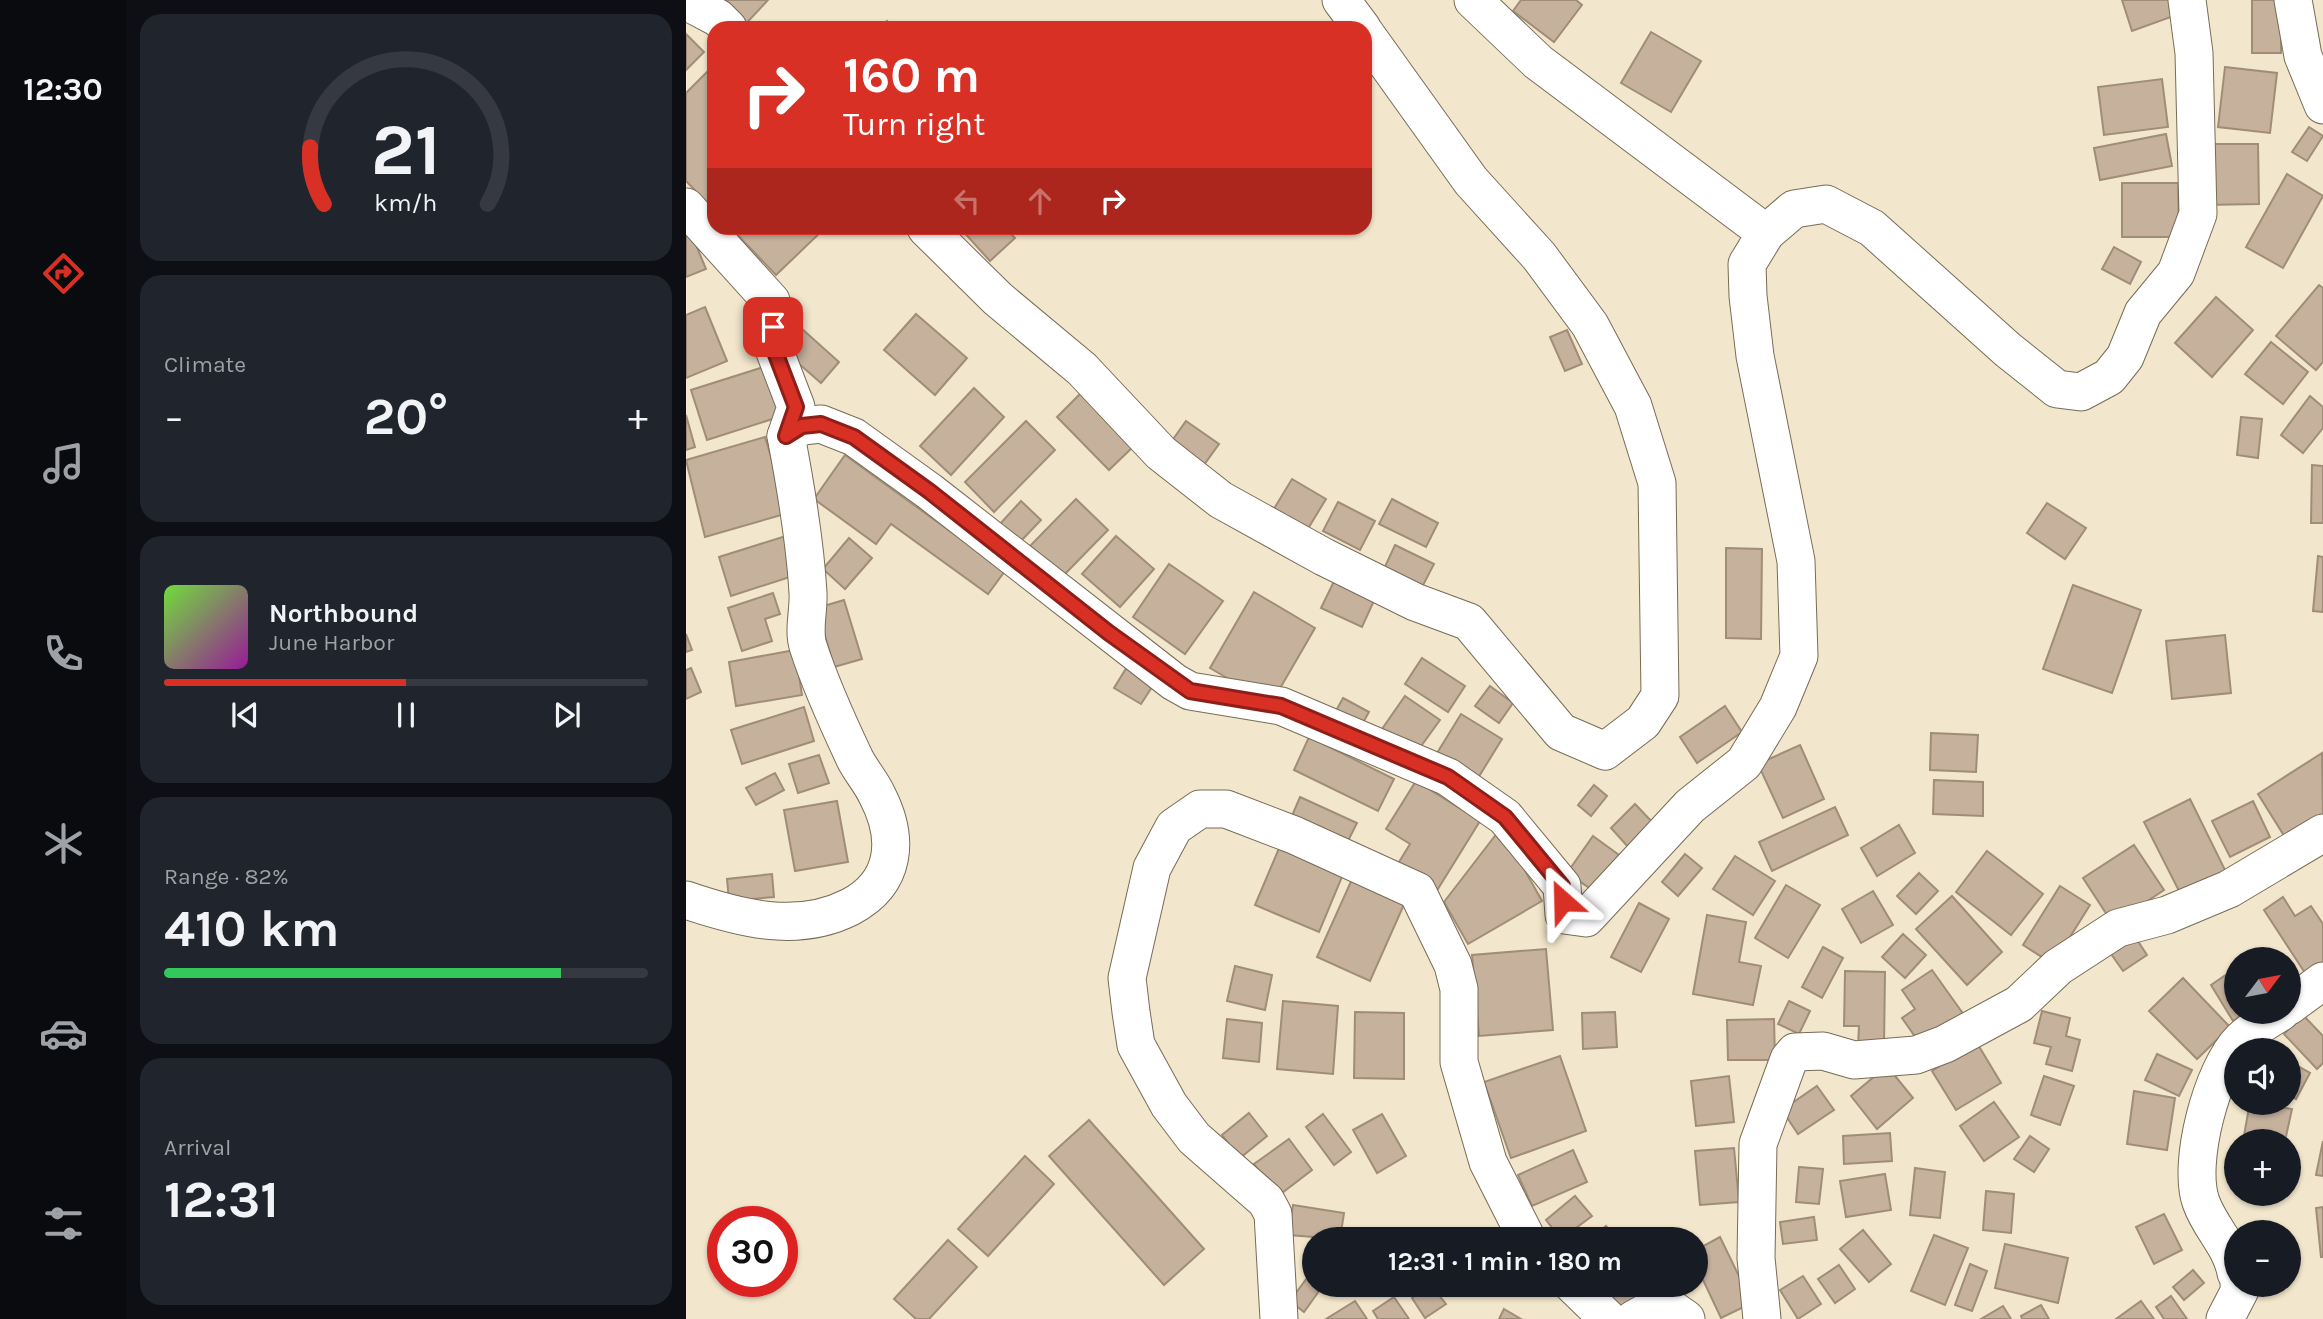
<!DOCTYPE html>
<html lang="en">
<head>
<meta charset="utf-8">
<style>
  :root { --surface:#171b24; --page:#20242c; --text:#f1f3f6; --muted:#9ea1a6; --line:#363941; --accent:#d93025 }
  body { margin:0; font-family:Karla,sans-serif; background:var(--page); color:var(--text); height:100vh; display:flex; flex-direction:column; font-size:26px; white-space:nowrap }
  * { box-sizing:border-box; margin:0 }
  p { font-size:23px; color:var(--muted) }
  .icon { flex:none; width:38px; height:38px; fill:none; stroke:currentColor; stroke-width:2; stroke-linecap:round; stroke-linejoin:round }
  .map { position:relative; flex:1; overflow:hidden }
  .drawer { display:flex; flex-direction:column; gap:14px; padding:14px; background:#0d0f14; width:560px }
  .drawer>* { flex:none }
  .banner { position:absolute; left:21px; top:21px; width:665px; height:214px; border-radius:21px; box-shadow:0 2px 5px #0004; background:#d93025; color:#fff; overflow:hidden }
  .needle { width:46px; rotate:58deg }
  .controls { position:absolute; left:1538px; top:947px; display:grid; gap:14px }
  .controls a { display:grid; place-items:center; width:77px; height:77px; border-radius:50%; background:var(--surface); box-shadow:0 2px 5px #0004; font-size:35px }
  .speed { position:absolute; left:21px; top:1206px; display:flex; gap:14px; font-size:35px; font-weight:700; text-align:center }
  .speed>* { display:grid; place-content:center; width:91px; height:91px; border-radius:50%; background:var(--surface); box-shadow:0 2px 5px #0004; line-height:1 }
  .speed .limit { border:10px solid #d22; background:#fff; color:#111 }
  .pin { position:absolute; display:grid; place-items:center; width:60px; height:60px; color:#fff; margin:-30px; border-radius:14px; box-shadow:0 4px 10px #0006 }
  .me { position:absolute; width:77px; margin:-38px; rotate:335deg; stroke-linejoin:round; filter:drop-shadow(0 0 5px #0008) }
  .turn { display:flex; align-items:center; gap:24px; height:147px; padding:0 21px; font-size:32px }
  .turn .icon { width:91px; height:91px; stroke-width:2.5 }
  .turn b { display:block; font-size:49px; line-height:60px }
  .lanes { display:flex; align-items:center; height:66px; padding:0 21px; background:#0003; justify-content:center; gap:35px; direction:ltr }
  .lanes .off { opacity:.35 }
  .big { font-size:52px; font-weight:700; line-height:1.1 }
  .drawer .tile { flex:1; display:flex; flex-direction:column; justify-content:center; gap:10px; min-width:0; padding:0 24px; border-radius:21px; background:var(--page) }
  .drawer .dial { align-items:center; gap:0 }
  .dial svg { height:182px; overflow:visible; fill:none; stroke:var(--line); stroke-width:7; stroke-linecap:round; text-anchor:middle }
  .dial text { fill:var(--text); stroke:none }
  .song { display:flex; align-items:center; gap:21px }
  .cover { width:84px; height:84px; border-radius:10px; background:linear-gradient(135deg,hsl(100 70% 55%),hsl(300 70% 35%)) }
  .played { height:7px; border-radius:4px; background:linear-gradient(90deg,var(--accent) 50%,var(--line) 50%) }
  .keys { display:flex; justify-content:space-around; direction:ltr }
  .heat { display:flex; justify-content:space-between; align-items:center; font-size:38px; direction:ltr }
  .charge { height:10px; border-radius:5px; background:linear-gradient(90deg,#34c759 82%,var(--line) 0) }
  .trip { position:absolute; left:616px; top:1227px; width:406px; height:70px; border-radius:35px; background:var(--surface); box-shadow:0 2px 5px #0004; font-weight:700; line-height:70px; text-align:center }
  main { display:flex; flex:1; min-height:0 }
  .dock { display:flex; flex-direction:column; width:126px; justify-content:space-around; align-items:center; background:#090b0e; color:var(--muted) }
  .dock .icon { width:49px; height:49px }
  .dock .on { color:var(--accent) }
  .dock b { font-size:32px; color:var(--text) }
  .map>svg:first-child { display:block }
  .building { fill:#c5b19c; stroke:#a08d78; stroke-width:2 }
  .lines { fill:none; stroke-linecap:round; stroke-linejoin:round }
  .minor-casing { stroke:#776c55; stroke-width:39 }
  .minor { stroke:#fff; stroke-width:37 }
  .route-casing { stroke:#8d1f18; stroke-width:18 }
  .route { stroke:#d93025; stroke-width:12 }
</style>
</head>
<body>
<main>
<nav class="dock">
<b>12:30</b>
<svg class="icon on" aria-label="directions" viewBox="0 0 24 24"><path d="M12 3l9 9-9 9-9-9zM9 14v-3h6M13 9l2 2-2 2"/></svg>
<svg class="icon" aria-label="music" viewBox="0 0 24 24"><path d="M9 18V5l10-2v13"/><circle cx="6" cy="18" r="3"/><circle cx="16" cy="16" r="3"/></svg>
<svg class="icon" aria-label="phone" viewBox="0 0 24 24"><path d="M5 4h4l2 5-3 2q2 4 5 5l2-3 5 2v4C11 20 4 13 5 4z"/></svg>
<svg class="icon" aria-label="climate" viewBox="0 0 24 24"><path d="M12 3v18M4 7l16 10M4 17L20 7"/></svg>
<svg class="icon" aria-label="car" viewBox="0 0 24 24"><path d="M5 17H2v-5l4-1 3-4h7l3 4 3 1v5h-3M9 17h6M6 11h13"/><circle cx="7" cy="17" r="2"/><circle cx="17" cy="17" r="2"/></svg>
<svg class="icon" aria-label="filters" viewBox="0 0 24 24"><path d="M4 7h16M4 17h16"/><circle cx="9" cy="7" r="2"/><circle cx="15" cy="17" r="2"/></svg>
</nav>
<section class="drawer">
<div class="tile dial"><svg viewBox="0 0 100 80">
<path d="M14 69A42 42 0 1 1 86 69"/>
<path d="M14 69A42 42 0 0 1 8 44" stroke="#d93025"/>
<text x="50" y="56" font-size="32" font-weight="700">21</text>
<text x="50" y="72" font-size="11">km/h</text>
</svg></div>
<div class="tile"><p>Climate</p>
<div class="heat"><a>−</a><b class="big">20°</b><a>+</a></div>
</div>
<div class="tile">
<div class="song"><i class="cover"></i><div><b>Northbound</b><p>June Harbor</p></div></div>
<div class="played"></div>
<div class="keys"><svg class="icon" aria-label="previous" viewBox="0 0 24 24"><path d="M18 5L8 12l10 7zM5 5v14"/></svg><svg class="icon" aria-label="pause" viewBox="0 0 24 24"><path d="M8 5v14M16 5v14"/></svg><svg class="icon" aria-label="next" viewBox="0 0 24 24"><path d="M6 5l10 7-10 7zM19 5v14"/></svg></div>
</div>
<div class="tile"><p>Range · 82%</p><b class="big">410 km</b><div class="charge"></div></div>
<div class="tile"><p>Arrival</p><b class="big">12:31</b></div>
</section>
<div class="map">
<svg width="1637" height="1319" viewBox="0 0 1637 1319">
  <rect width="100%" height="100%" fill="#f2e6cc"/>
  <!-- building -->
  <g class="building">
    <polygon points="22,0 82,0 56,28"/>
    <polygon points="835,0 890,0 896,5 868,42 827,11"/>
    <polygon points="1436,0 1492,0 1496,13 1446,31"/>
    <rect x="1566" y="0" width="29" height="53"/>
    <polygon points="201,21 208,28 194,28"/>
    <polygon points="965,32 1015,61 985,112 935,83"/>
    <polygon points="0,34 18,52 0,70"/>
    <polygon points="28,65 28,210 0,181 0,93"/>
    <polygon points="1539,67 1591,73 1584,133 1532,127"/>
    <polygon points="1476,79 1482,127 1418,135 1412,87"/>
    <polygon points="1623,127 1637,136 1621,161 1606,152"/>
    <polygon points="1480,134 1486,166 1414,180 1408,148"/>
    <polygon points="1517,144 1572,144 1573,204 1518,205"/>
    <polygon points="1601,174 1637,196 1597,268 1560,247"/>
    <polygon points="1436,183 1492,183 1493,237 1436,237"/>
    <polygon points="45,228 139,228 90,275"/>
    <polygon points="274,228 319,228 329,238 304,261"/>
    <polygon points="5,233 20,269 0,277 0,235"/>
    <polygon points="1428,247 1455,262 1444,284 1416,269"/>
    <polygon points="1633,285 1637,288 1637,362 1630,370 1590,336"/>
    <polygon points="1530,297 1567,330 1526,377 1489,343"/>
    <polygon points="19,307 41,361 0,378 0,315"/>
    <polygon points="230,314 281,358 249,395 198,350"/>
    <polygon points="115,328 153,362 135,383 96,349"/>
    <polygon points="881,330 896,364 879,371 864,337"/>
    <polygon points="1585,342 1622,372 1597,404 1559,374"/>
    <polygon points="84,365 99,415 21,440 5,390"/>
    <polygon points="288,388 318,417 265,475 234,446"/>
    <polygon points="397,391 450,444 423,470 371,417"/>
    <polygon points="1624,396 1637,407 1637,428 1617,453 1595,435"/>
    <polygon points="0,415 9,447 0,450"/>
    <polygon points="1555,417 1576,419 1572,458 1551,455"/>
    <polygon points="340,421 369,450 308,512 279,482"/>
    <polygon points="500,421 533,444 515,469 483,445"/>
    <polygon points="79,437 102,513 19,537 0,460"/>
    <polygon points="159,455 319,571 302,594 205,524 190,544 128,499"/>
    <polygon points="1626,465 1637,466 1637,523 1625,523"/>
    <polygon points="606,479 640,499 617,537 583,517"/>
    <polygon points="390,499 422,530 376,577 344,546"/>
    <polygon points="706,499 752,523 740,547 693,524"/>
    <polygon points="335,501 355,520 333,543 313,525"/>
    <polygon points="652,502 689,521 674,550 637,531"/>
    <polygon points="1361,503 1400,528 1379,559 1341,533"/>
    <polygon points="103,535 116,573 45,596 33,557"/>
    <polygon points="430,536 468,569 434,607 396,574"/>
    <polygon points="163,538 186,558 159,589 137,569"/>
    <polygon points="709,545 748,564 733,593 696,573"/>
    <polygon points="1040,548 1076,549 1075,639 1040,638"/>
    <polygon points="1632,556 1637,557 1637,612 1627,611"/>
    <polygon points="483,564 537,601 499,654 447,617"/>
    <polygon points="652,573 692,592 676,627 635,608"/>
    <polygon points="1387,585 1455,610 1426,693 1357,669"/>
    <polygon points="568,592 629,628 585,704 524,668"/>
    <polygon points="87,593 94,614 79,619 86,641 56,651 42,608"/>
    <polygon points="158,600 176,659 148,667 131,608"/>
    <polygon points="0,634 6,650 0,652"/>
    <polygon points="1539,635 1545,693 1486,699 1480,641"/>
    <polygon points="109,650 116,695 50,706 43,662"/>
    <polygon points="736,658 779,686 762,712 719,684"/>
    <polygon points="441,667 468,684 455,704 428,688"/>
    <polygon points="5,668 15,692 0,699 0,670"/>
    <polygon points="804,686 827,703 813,723 789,706"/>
    <polygon points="719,696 754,720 730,753 696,729"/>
    <polygon points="657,698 683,712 673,730 647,716"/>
    <polygon points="1039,706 1056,732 1011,763 994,737"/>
    <polygon points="118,707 128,741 56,764 45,730"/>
    <polygon points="775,714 816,739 789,783 748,758"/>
    <polygon points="1245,733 1292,735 1290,772 1244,770"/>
    <polygon points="623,737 708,779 692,811 608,770"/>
    <polygon points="1114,745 1138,799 1097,818 1072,764"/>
    <polygon points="1636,753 1637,820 1602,842 1572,794"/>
    <polygon points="133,755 143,783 112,793 103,764"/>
    <polygon points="89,773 98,790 70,805 60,788"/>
    <polygon points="1248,780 1297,782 1297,816 1247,814"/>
    <polygon points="730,781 794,821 750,892 710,867 724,844 700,829"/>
    <polygon points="908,785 921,796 905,816 892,805"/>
    <polygon points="614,797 671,823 661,843 605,818"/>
    <polygon points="1504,799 1540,872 1495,895 1458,822"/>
    <polygon points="151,801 162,862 109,871 98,810"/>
    <polygon points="1567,801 1584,837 1544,857 1526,821"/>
    <polygon points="949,804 969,825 944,849 925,828"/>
    <polygon points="1149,807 1162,835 1086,871 1073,842"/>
    <polygon points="1213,825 1229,853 1191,876 1175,848"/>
    <polygon points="815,828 856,901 782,944 758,902"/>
    <polygon points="907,836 933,855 908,891 881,873"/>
    <polygon points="1448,845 1478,890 1427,924 1397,878"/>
    <polygon points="594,846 658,872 633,932 569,905"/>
    <polygon points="1301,851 1357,894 1325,935 1270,892"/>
    <polygon points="999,854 1016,868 992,896 976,882"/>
    <polygon points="1049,856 1089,881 1067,915 1027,889"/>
    <polygon points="1233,873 1252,891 1230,914 1211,896"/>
    <polygon points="86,874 88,897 43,901 41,879"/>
    <polygon points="667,877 720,900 684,981 631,957"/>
    <polygon points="1100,885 1134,905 1102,958 1069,938"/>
    <polygon points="1374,886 1404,905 1367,964 1337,945"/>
    <polygon points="1187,891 1207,925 1175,943 1156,909"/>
    <polygon points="1266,896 1316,952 1281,985 1230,929"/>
    <polygon points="1597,897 1609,916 1625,906 1637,924 1637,962 1619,973 1578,910"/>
    <polygon points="953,903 983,919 955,972 925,957"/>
    <polygon points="1021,915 1060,922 1053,962 1075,966 1067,1005 1007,994"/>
    <polygon points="1217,934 1240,955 1219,978 1196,957"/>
    <polygon points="1448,935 1461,955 1437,971 1423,951"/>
    <polygon points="1137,947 1157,958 1136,998 1116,987"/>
    <polygon points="860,949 867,1030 793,1036 786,955"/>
    <polygon points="1577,951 1582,959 1564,959"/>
    <polygon points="549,966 586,975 579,1010 541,1001"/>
    <polygon points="1550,968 1550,1012 1562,1012 1547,1021 1525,985"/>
    <polygon points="1246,970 1278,1015 1235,1045 1216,1018 1229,1009 1216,990"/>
    <polygon points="1159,971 1199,972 1198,1046 1172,1046 1173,1026 1158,1026"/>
    <polygon points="1497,978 1544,1027 1511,1059 1463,1011"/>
    <polygon points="597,1001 652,1006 647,1074 591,1069"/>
    <polygon points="1103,1001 1124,1011 1113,1034 1092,1024"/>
    <polygon points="1356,1011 1384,1018 1380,1036 1394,1040 1386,1071 1360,1064 1365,1047 1348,1043"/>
    <polygon points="669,1012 718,1013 718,1079 668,1078"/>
    <polygon points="929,1012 931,1047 897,1049 896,1013"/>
    <polygon points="1617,1015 1637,1036 1637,1063 1631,1069 1598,1034"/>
    <polygon points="541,1019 576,1023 573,1062 537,1058"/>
    <polygon points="1088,1019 1089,1060 1042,1060 1041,1020"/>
    <polygon points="1291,1043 1315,1083 1270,1110 1246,1071"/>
    <polygon points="1471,1054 1506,1070 1493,1096 1459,1080"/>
    <polygon points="874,1056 900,1131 825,1158 798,1082"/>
    <polygon points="1603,1061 1624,1073 1610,1099 1603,1095"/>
    <polygon points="1201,1066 1227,1098 1191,1129 1165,1096"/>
    <polygon points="1043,1076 1048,1122 1010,1126 1005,1081"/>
    <polygon points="1358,1076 1388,1086 1374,1125 1345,1115"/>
    <polygon points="1131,1086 1148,1110 1112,1134 1096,1110"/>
    <polygon points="1448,1091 1489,1098 1481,1150 1441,1144"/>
    <polygon points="1308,1102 1333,1137 1298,1161 1274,1126"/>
    <polygon points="1564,1102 1606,1109 1599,1141 1557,1141"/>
    <polygon points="563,1113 581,1136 554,1158 536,1135"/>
    <polygon points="637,1114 665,1152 648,1165 620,1127"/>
    <polygon points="696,1114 720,1156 691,1173 667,1130"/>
    <polygon points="403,1120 518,1249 478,1285 363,1156"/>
    <polygon points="1204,1133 1206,1161 1158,1164 1157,1136"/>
    <polygon points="1344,1136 1363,1149 1348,1172 1328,1159"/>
    <polygon points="603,1139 626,1170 592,1196 568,1164"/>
    <polygon points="1637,1141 1637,1176 1630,1175"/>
    <polygon points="1048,1148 1053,1202 1014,1205 1009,1151"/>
    <polygon points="887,1150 901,1182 846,1206 832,1175"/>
    <polygon points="339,1156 368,1184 302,1256 272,1229"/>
    <polygon points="1113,1167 1137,1169 1133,1204 1110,1202"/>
    <polygon points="1229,1168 1259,1172 1254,1218 1224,1215"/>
    <polygon points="1199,1174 1205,1210 1160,1217 1154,1181"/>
    <polygon points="1300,1191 1328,1194 1325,1233 1297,1230"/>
    <polygon points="889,1196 906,1216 875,1239 860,1220"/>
    <polygon points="607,1205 658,1213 654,1239 602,1235"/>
    <polygon points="1637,1207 1637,1257 1635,1257 1630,1208"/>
    <polygon points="1478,1214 1496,1250 1468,1264 1450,1227"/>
    <polygon points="1128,1217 1131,1240 1097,1244 1094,1222"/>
    <polygon points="920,1226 931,1239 904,1239"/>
    <polygon points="1177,1230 1205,1264 1183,1282 1154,1249"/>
    <polygon points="1248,1235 1282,1248 1259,1305 1225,1291"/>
    <polygon points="1034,1237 1066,1303 1035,1318 1010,1265 1010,1250"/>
    <polygon points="262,1240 291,1267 243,1319 230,1319 208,1299"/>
    <polygon points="1319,1244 1382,1258 1372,1303 1309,1288"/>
    <polygon points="1284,1264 1301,1271 1286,1311 1269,1305"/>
    <polygon points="1153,1265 1169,1289 1149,1303 1132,1279"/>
    <polygon points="1507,1270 1518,1283 1498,1300 1487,1287"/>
    <polygon points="624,1274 628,1277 628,1284 638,1284 618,1312 604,1301"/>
    <polygon points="1117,1276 1135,1304 1112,1319 1094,1290"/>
    <polygon points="744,1284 760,1304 739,1318 726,1298"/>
    <polygon points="914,1284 969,1284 969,1285 936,1312"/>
    <polygon points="1485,1296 1501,1319 1478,1319 1470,1307"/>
    <polygon points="708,1297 723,1319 692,1319 687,1311"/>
    <polygon points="669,1301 681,1319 640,1319"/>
    <polygon points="1455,1301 1468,1319 1430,1319"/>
    <polygon points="1355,1305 1363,1319 1336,1319 1335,1316"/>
    <polygon points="1317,1306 1325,1319 1295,1319"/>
    <polygon points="818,1309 835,1319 813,1319"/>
  </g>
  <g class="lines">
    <defs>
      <g id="minor">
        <polyline points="655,0 676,28"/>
        <polyline points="787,0 852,62 1080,233"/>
        <polyline points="1607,0 1617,56 1637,105"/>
        <polyline points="0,1 32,18 42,28"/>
        <polyline points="0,207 85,301 89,352 110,407 100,436"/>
        <polyline points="240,228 312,299 396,369 475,453 535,500 638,557 729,602 783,622 875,732 919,751 957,722 974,696 971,483 947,406 904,325 853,256 785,181 679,33"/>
        <path d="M0,900c53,18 111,34 164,7 46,-24 50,-68 27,-112 -6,-13 -16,-24 -22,-36 -17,-36 -35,-75 -47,-113 -5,-16 1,-36 0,-53 -3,-53 -12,-105 -22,-157l16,-10 19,-2 33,13 75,54 245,191 16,9 91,15 167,71 57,40 57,69 2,29 22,3 104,-112 54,-43 34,-56 21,-51 -3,-95 -41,-205 -7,-60 -1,-32 19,-31 28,-24 32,-5 46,24 136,122 49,39 24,3 28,-15 16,-20 18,-44 33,-40 22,-59 -4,-161 -7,-53"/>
        <polyline points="1603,1006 1637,981"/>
        <path d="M1550,1273c-5,-28 -26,-45 -35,-71 -14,-39 11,-133 40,-162 11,-11 27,-20 40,-28"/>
        <polyline points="886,1284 922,1319"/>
        <polyline points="593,1319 587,1214 580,1201 508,1138 483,1105 450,1045 445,1012 441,978 466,868 488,827 514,809 540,809 608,835 731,891 767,965 773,989 773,1062 802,1162 841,1239"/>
        <polyline points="948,1319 977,1303 1000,1319"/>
        <polyline points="1076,1319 1070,1258 1072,1144 1103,1059 1109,1052 1137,1051 1168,1060 1230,1055 1259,1044 1333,1004 1372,967 1432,928 1481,915 1543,889 1637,833"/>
        <polyline points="1539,1319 1554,1290 1553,1284"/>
      </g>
    </defs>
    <!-- minor casing -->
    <use href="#minor" class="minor-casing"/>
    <!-- minor -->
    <use href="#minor" class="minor"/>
  </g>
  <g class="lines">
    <defs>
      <polyline id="route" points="87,327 89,352 110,407 100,436 116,426 135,424 168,437 243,491 423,633 504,691 595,706 762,777 819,817 876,886 877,901"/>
    </defs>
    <!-- route casing -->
    <use href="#route" class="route-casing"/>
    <!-- route -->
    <use href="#route" class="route"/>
  </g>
</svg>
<div class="controls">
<a><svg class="needle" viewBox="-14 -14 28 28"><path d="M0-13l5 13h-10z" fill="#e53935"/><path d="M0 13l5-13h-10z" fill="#9ea1a6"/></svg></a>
<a><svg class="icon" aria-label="sound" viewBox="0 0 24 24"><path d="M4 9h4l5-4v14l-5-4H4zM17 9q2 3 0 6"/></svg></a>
<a>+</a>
<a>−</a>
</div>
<div class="speed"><div class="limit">30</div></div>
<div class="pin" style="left:87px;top:327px;background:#d93025"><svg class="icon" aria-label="arrive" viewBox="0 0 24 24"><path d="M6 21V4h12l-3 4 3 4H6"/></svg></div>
<svg class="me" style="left:877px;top:901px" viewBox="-20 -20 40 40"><path d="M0-17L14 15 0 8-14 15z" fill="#d93025" stroke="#fff" stroke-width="4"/></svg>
<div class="trip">12:31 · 1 min · 180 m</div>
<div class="banner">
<div class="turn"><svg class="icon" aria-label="right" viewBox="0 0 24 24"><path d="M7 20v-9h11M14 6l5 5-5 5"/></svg><div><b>160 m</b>Turn right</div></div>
<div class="lanes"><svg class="icon off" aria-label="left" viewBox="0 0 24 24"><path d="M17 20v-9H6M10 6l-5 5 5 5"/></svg><svg class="icon off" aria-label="ahead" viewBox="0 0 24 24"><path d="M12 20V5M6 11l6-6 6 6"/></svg><svg class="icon" aria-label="right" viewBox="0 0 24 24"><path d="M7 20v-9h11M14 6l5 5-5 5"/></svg></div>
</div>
</div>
</main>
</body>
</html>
